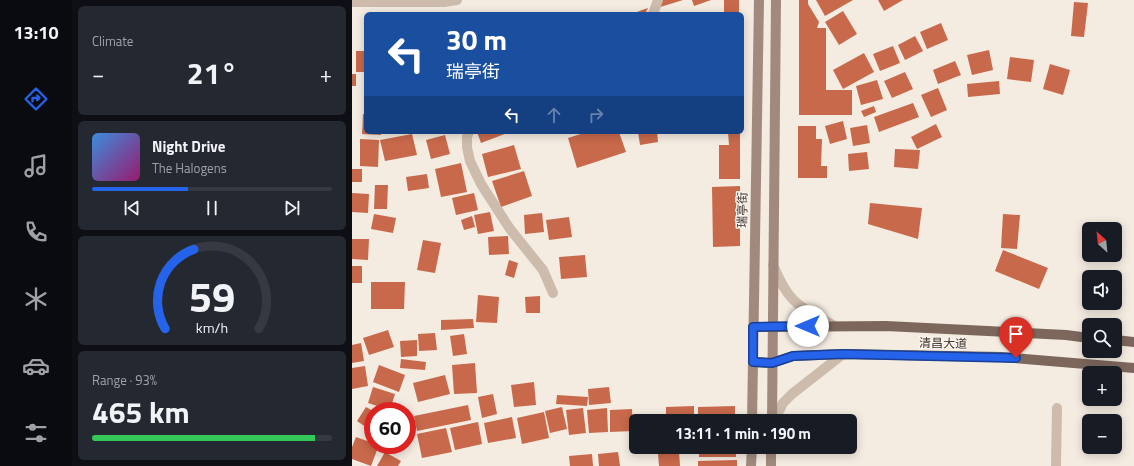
<!DOCTYPE html>
<html lang="en">
<head>
<meta charset="utf-8">
<style>
  :root { --surface:#171b24; --page:#242831; --text:#f1f3f6; --muted:#9ea1a6; --line:#363941; --accent:#2563eb }
  body { margin:0; font-family:"Titillium Web","Noto Sans SC",sans-serif; background:var(--page); color:var(--text); height:100vh; display:flex; flex-direction:column; font-size:15px; white-space:nowrap }
  * { box-sizing:border-box; margin:0 }
  p { font-size:13px; color:var(--muted) }
  .icon { flex:none; width:22px; height:22px; fill:none; stroke:currentColor; stroke-width:2; stroke-linecap:round; stroke-linejoin:round }
  .map { position:relative; flex:1; overflow:hidden }
  .drawer { display:flex; flex-direction:column; gap:6px; padding:6px; background:#0d0f14; width:280px }
  .drawer>* { flex:none }
  .banner { position:absolute; left:12px; top:12px; width:380px; height:122px; border-radius:6px; box-shadow:0 2px 10px #0003; background:#1a4fa0; color:#fff; overflow:hidden }
  .needle { width:26px; rotate:333deg }
  .buttons { position:absolute; left:730px; top:222px; display:grid; gap:8px }
  .buttons a { display:grid; place-items:center; width:40px; height:40px; border-radius:6px; background:var(--surface); box-shadow:0 2px 10px #0003; font-size:20px }
  .speed { position:absolute; left:12px; top:402px; display:flex; gap:8px; font-size:20px; font-weight:700; text-align:center }
  .speed>* { display:grid; place-content:center; width:52px; height:52px; border-radius:50%; background:var(--surface); box-shadow:0 2px 10px #0003; line-height:1 }
  .speed .limit { border:6px solid #d22; background:#fff; color:#111 }
  .pin { position:absolute; display:grid; place-items:center; width:34px; height:34px; color:#fff; margin:-41px -17px; border-radius:50% 50% 50% 0; rotate:-45deg; box-shadow:0 0 4px #0007 }
  .pin .icon { rotate:45deg }
  .me { position:absolute; width:44px; margin:-22px; rotate:270deg; stroke-linejoin:round; filter:drop-shadow(0 0 3px #0008) }
  .turn { display:flex; align-items:center; gap:14px; height:84px; padding:0 16px; font-size:18px }
  .turn .icon { width:52px; height:52px; stroke-width:2.5 }
  .turn b { display:block; font-size:28px; line-height:34px }
  .lanes { display:flex; align-items:center; height:38px; padding:0 16px; background:#0003; justify-content:center; gap:20px; direction:ltr }
  .lanes .off { opacity:.35 }
  .big { font-size:30px; font-weight:700; line-height:1.1 }
  .drawer .card { flex:1; display:flex; flex-direction:column; justify-content:center; gap:6px; min-width:0; padding:0 14px; border-radius:6px; background:var(--page) }
  .drawer .dial { align-items:center; gap:0 }
  .dial svg { height:104px; overflow:visible; fill:none; stroke:var(--line); stroke-width:7; stroke-linecap:round; text-anchor:middle }
  .dial text { fill:var(--text); stroke:none }
  .song { display:flex; align-items:center; gap:12px }
  .cover { width:48px; height:48px; border-radius:6px; background:linear-gradient(135deg,hsl(210 70% 55%),hsl(320 70% 35%)) }
  .played { height:4px; border-radius:2px; background:linear-gradient(90deg,var(--accent) 40%,var(--line) 40%) }
  .keys { display:flex; justify-content:space-around; direction:ltr }
  .heat { display:flex; justify-content:space-between; align-items:center; font-size:22px; direction:ltr }
  .charge { height:6px; border-radius:3px; background:linear-gradient(90deg,#34c759 93%,var(--line) 0) }
  .trip { position:absolute; left:277px; top:414px; width:228px; height:40px; border-radius:6px; background:var(--surface); box-shadow:0 2px 10px #0003; font-weight:700; line-height:40px; text-align:center }
  main { display:flex; flex:1; min-height:0 }
  .menu { display:flex; flex-direction:column; width:72px; justify-content:space-around; align-items:center; background:#090b0e; color:var(--muted) }
  .menu .icon { width:28px; height:28px }
  .menu .selected { color:var(--accent) }
  .menu b { font-size:18px; color:var(--text) }
  .map>svg:first-child { display:block }
  .building { fill:#c8694b }
  .lines { fill:none; stroke-linecap:round; stroke-linejoin:round }
  .minor { stroke:#cdbbac; stroke-width:10 }
  .secondary { stroke:#a18a7d; stroke-width:10 }
  .primary { stroke:#7d675c; stroke-width:10 }
  .route-casing { stroke:#184099; stroke-width:10 }
  .route { stroke:#2563eb; stroke-width:7 }
  .labels { text-anchor:middle; dominant-baseline:central; stroke-width:3; stroke-linejoin:round; paint-order:stroke }
  .street-label { font-size:12px; fill:#3b302b; stroke:#fbf5ee }
</style>
</head>
<body>
<main>
<nav class="menu">
<b>13:10</b>
<svg class="icon selected" aria-label="directions" viewBox="0 0 24 24"><path d="M12 3l9 9-9 9-9-9zM9 14v-3h6M13 9l2 2-2 2"/></svg>
<svg class="icon" aria-label="music" viewBox="0 0 24 24"><path d="M9 18V5l10-2v13"/><circle cx="6" cy="18" r="3"/><circle cx="16" cy="16" r="3"/></svg>
<svg class="icon" aria-label="phone" viewBox="0 0 24 24"><path d="M5 4h4l2 5-3 2q2 4 5 5l2-3 5 2v4C11 20 4 13 5 4z"/></svg>
<svg class="icon" aria-label="climate" viewBox="0 0 24 24"><path d="M12 3v18M4 7l16 10M4 17L20 7"/></svg>
<svg class="icon" aria-label="car" viewBox="0 0 24 24"><path d="M5 17H2v-5l4-1 3-4h7l3 4 3 1v5h-3M9 17h6M6 11h13"/><circle cx="7" cy="17" r="2"/><circle cx="17" cy="17" r="2"/></svg>
<svg class="icon" aria-label="filters" viewBox="0 0 24 24"><path d="M4 7h16M4 17h16"/><circle cx="9" cy="7" r="2"/><circle cx="15" cy="17" r="2"/></svg>
</nav>
<section class="drawer">
<div class="card"><p>Climate</p>
<div class="heat"><a>−</a><b class="big">21°</b><a>+</a></div>
</div>
<div class="card">
<div class="song"><i class="cover"></i><div><b>Night Drive</b><p>The Halogens</p></div></div>
<div class="played"></div>
<div class="keys"><svg class="icon" aria-label="previous" viewBox="0 0 24 24"><path d="M18 5L8 12l10 7zM5 5v14"/></svg><svg class="icon" aria-label="pause" viewBox="0 0 24 24"><path d="M8 5v14M16 5v14"/></svg><svg class="icon" aria-label="next" viewBox="0 0 24 24"><path d="M6 5l10 7-10 7zM19 5v14"/></svg></div>
</div>
<div class="card dial"><svg viewBox="0 0 100 80">
<path d="M14 69A42 42 0 1 1 86 69"/>
<path d="M14 69A42 42 0 0 1 36 8" stroke="#2563eb"/>
<text x="50" y="56" font-size="32" font-weight="700">59</text>
<text x="50" y="72" font-size="11">km/h</text>
</svg></div>
<div class="card"><p>Range · 93%</p><b class="big">465 km</b><div class="charge"></div></div>
</section>
<div class="map">
<svg width="782" height="466" viewBox="0 0 782 466">
  <rect width="100%" height="100%" fill="#f4ebe1"/>
  <!-- building -->
  <g class="building">
    <polygon points="309,0 331,0 305,8"/>
    <polygon points="340,0 359,0 342,6"/>
    <rect x="372" y="0" width="15" height="14"/>
    <polygon points="447,0 456,0 456,4 467,22 465,28 474,28 474,90 500,90 500,115 447,115"/>
    <polygon points="464,0 501,0 473,16"/>
    <polygon points="526,0 551,0 532,11"/>
    <polygon points="722,2 736,3 732,37 719,36"/>
    <polygon points="296,8 293,14 280,14 290,10"/>
    <polygon points="491,11 505,34 487,45 473,22"/>
    <polygon points="589,23 596,40 575,49 568,32"/>
    <polygon points="563,36 571,51 553,60 546,45"/>
    <polygon points="541,46 548,63 528,71 521,54"/>
    <polygon points="637,50 641,70 620,75 615,55"/>
    <rect x="4" y="51" width="10" height="21"/>
    <polygon points="512,53 522,72 491,89 481,70"/>
    <polygon points="658,57 682,60 679,82 655,79"/>
    <polygon points="603,61 609,75 586,84 581,70"/>
    <polygon points="698,64 718,70 711,95 691,89"/>
    <polygon points="553,72 561,89 540,98 532,81"/>
    <rect x="0" y="74" width="4" height="12"/>
    <polygon points="525,80 531,99 509,105 504,86"/>
    <polygon points="647,81 648,94 616,97 615,84"/>
    <polygon points="586,88 595,110 579,117 569,95"/>
    <polygon points="561,103 567,117 527,132 522,117"/>
    <polygon points="522,106 524,112 512,117 509,111"/>
    <polygon points="11,114 14,114 14,132 29,132 29,135 10,134"/>
    <polygon points="491,121 495,139 478,144 473,126"/>
    <polygon points="584,124 590,137 565,149 559,137"/>
    <polygon points="515,125 518,143 501,146 498,128"/>
    <polygon points="446,126 464,126 464,139 470,139 469,166 475,166 475,178 446,178"/>
    <polygon points="125,132 158,132 129,143"/>
    <polygon points="235,132 267,132 274,152 225,168 216,138"/>
    <polygon points="286,132 305,132 306,142 288,145"/>
    <polygon points="376,132 388,132 388,179 367,179 367,145 377,145"/>
    <polygon points="60,134 65,155 33,161 28,140"/>
    <polygon points="93,135 98,154 79,159 74,140"/>
    <polygon points="8,139 27,140 26,167 8,166"/>
    <polygon points="162,145 169,169 136,177 130,154"/>
    <polygon points="543,149 568,150 566,169 542,167"/>
    <polygon points="515,152 517,169 497,171 496,154"/>
    <polygon points="109,163 115,192 89,197 83,169"/>
    <rect x="0" y="169" width="10" height="13"/>
    <polygon points="172,171 180,196 149,207 140,181"/>
    <polygon points="75,174 77,188 56,191 54,177"/>
    <polygon points="23,185 36,185 35,209 22,209"/>
    <polygon points="388,186 388,246 361,247 360,187"/>
    <polygon points="0,193 17,194 16,213 0,212"/>
    <polygon points="122,193 126,210 104,215 100,198"/>
    <polygon points="518,203 570,208 566,239 516,224"/>
    <polygon points="138,212 142,231 126,234 122,215"/>
    <polygon points="190,213 192,232 173,234 172,215"/>
    <polygon points="22,214 44,218 41,233 19,229"/>
    <polygon points="651,214 668,215 665,249 649,248"/>
    <polygon points="120,216 123,227 112,230 109,220"/>
    <polygon points="217,217 220,237 197,240 194,220"/>
    <polygon points="156,236 157,254 137,255 136,237"/>
    <polygon points="0,239 17,239 16,260 0,259"/>
    <polygon points="71,240 89,243 83,273 65,270"/>
    <polygon points="651,250 696,268 687,289 643,271"/>
    <polygon points="233,255 235,277 209,279 207,257"/>
    <polygon points="157,260 166,263 162,278 153,275"/>
    <rect x="0" y="266" width="10" height="17"/>
    <polygon points="19,282 53,282 52,309 19,309"/>
    <polygon points="126,295 147,297 145,323 124,322"/>
    <polygon points="188,296 188,313 174,313 173,297"/>
    <polygon points="121,319 122,328 89,330 89,320"/>
    <polygon points="36,330 42,347 17,355 11,338"/>
    <polygon points="83,333 85,350 67,351 66,334"/>
    <polygon points="112,334 115,354 101,356 98,336"/>
    <polygon points="65,340 65,356 49,357 48,341"/>
    <polygon points="9,343 12,361 0,363 0,345"/>
    <polygon points="49,359 74,362 73,370 48,368"/>
    <polygon points="123,363 125,393 102,394 100,365"/>
    <polygon points="27,365 53,375 47,392 21,382"/>
    <polygon points="13,366 16,386 0,389 0,368"/>
    <polygon points="93,375 98,394 66,402 61,383"/>
    <polygon points="182,382 184,405 162,407 159,385"/>
    <polygon points="21,387 43,394 38,410 16,403"/>
    <polygon points="257,387 259,403 237,405 236,389"/>
    <polygon points="141,394 145,414 130,418 126,397"/>
    <polygon points="205,395 236,397 235,406 204,404"/>
    <polygon points="116,405 119,420 65,431 62,416"/>
    <polygon points="342,406 342,421 314,421 314,407"/>
    <polygon points="383,406 383,421 346,421 346,407"/>
    <polygon points="14,407 21,411 21,432 5,421"/>
    <polygon points="210,407 215,429 198,433 193,411"/>
    <polygon points="231,408 234,433 217,435 214,410"/>
    <polygon points="255,408 256,432 237,433 235,410"/>
    <polygon points="280,409 281,431 258,432 258,410"/>
    <polygon points="192,412 197,438 170,444 165,418"/>
    <polygon points="160,417 164,438 136,443 132,423"/>
    <polygon points="126,422 130,444 103,450 98,428"/>
    <polygon points="94,428 100,452 70,458 65,434"/>
    <polygon points="4,437 21,443 21,445 27,445 19,466 0,459 0,447"/>
    <rect x="347" y="447" width="37" height="10"/>
    <polygon points="327,451 328,466 307,466 306,453"/>
    <polygon points="33,452 49,461 46,466 25,466"/>
    <polygon points="266,452 268,466 247,466 246,454"/>
    <polygon points="240,454 241,466 218,466 217,456"/>
    <polygon points="385,460 385,466 346,466 346,461"/>
  </g>
  <g class="lines">
    <!-- minor -->
    <g class="minor">
      <polyline points="0,2 92,2 105,0"/>
      <polyline points="301,14 306,0"/>
      <polyline points="117,132 115,137 115,147 118,161 129,184 158,229 191,270 201,293"/>
      <path d="M421,265c5,11 9,22 17,31 9,12 31,23 45,30"/>
      <polyline points="422,421 431,403 440,394 491,354"/>
      <polyline points="704,466 705,408"/>
    </g>
    <!-- secondary -->
    <g class="secondary">
      <polyline points="400,421 407,0"/>
      <polyline points="420,421 424,0"/>
      <polyline points="399,466 400,447"/>
      <polyline points="419,466 419,447"/>
    </g>
    <!-- primary -->
    <g class="primary">
      <polyline points="401,327 534,326 714,335 737,338"/>
      <polyline points="763,340 782,342"/>
      <polyline points="401,362 420,363 441,356 491,354 650,357 782,368"/>
    </g>
  </g>
  <g class="lines">
    <defs>
      <polyline id="route" points="456,326 401,327 401,362 420,363 441,356 491,354 664,358"/>
    </defs>
    <!-- route casing -->
    <use href="#route" class="route-casing"/>
    <!-- route -->
    <use href="#route" class="route"/>
  </g>
  <g class="labels">
    <!-- street labels -->
    <g class="street-label">
      <text transform="translate(390 210) rotate(-89)">瑞亭街</text>
      <text transform="translate(591 343) rotate(1)">清昌大道</text>
    </g>
  </g>
</svg>
<div class="buttons">
<a><svg class="needle" viewBox="-14 -14 28 28"><path d="M0-13l5 13h-10z" fill="#e53935"/><path d="M0 13l5-13h-10z" fill="#9ea1a6"/></svg></a>
<a><svg class="icon" aria-label="sound" viewBox="0 0 24 24"><path d="M4 9h4l5-4v14l-5-4H4zM17 9q2 3 0 6"/></svg></a>
<a><svg class="icon" aria-label="search" viewBox="0 0 24 24"><circle cx="10" cy="10" r="6"/><path d="M15 15l6 6"/></svg></a>
<a>+</a>
<a>−</a>
</div>
<div class="speed"><div class="limit">60</div></div>
<div class="pin" style="left:664px;top:358px;background:#d93025"><svg class="icon" aria-label="arrive" viewBox="0 0 24 24"><path d="M6 21V4h12l-3 4 3 4H6"/></svg></div>
<svg class="me" style="left:456px;top:326px" viewBox="-20 -20 40 40"><circle r="19" fill="#fff"/><path d="M0-13L10 11 0 6-10 11z" fill="#2563eb"/></svg>
<div class="trip">13:11 · 1 min · 190 m</div>
<div class="banner">
<div class="turn"><svg class="icon" aria-label="left" viewBox="0 0 24 24"><path d="M17 20v-9H6M10 6l-5 5 5 5"/></svg><div><b>30 m</b>瑞亭街</div></div>
<div class="lanes"><svg class="icon" aria-label="left" viewBox="0 0 24 24"><path d="M17 20v-9H6M10 6l-5 5 5 5"/></svg><svg class="icon off" aria-label="ahead" viewBox="0 0 24 24"><path d="M12 20V5M6 11l6-6 6 6"/></svg><svg class="icon off" aria-label="right" viewBox="0 0 24 24"><path d="M7 20v-9h11M14 6l5 5-5 5"/></svg></div>
</div>
</div>
</main>
</body>
</html>
